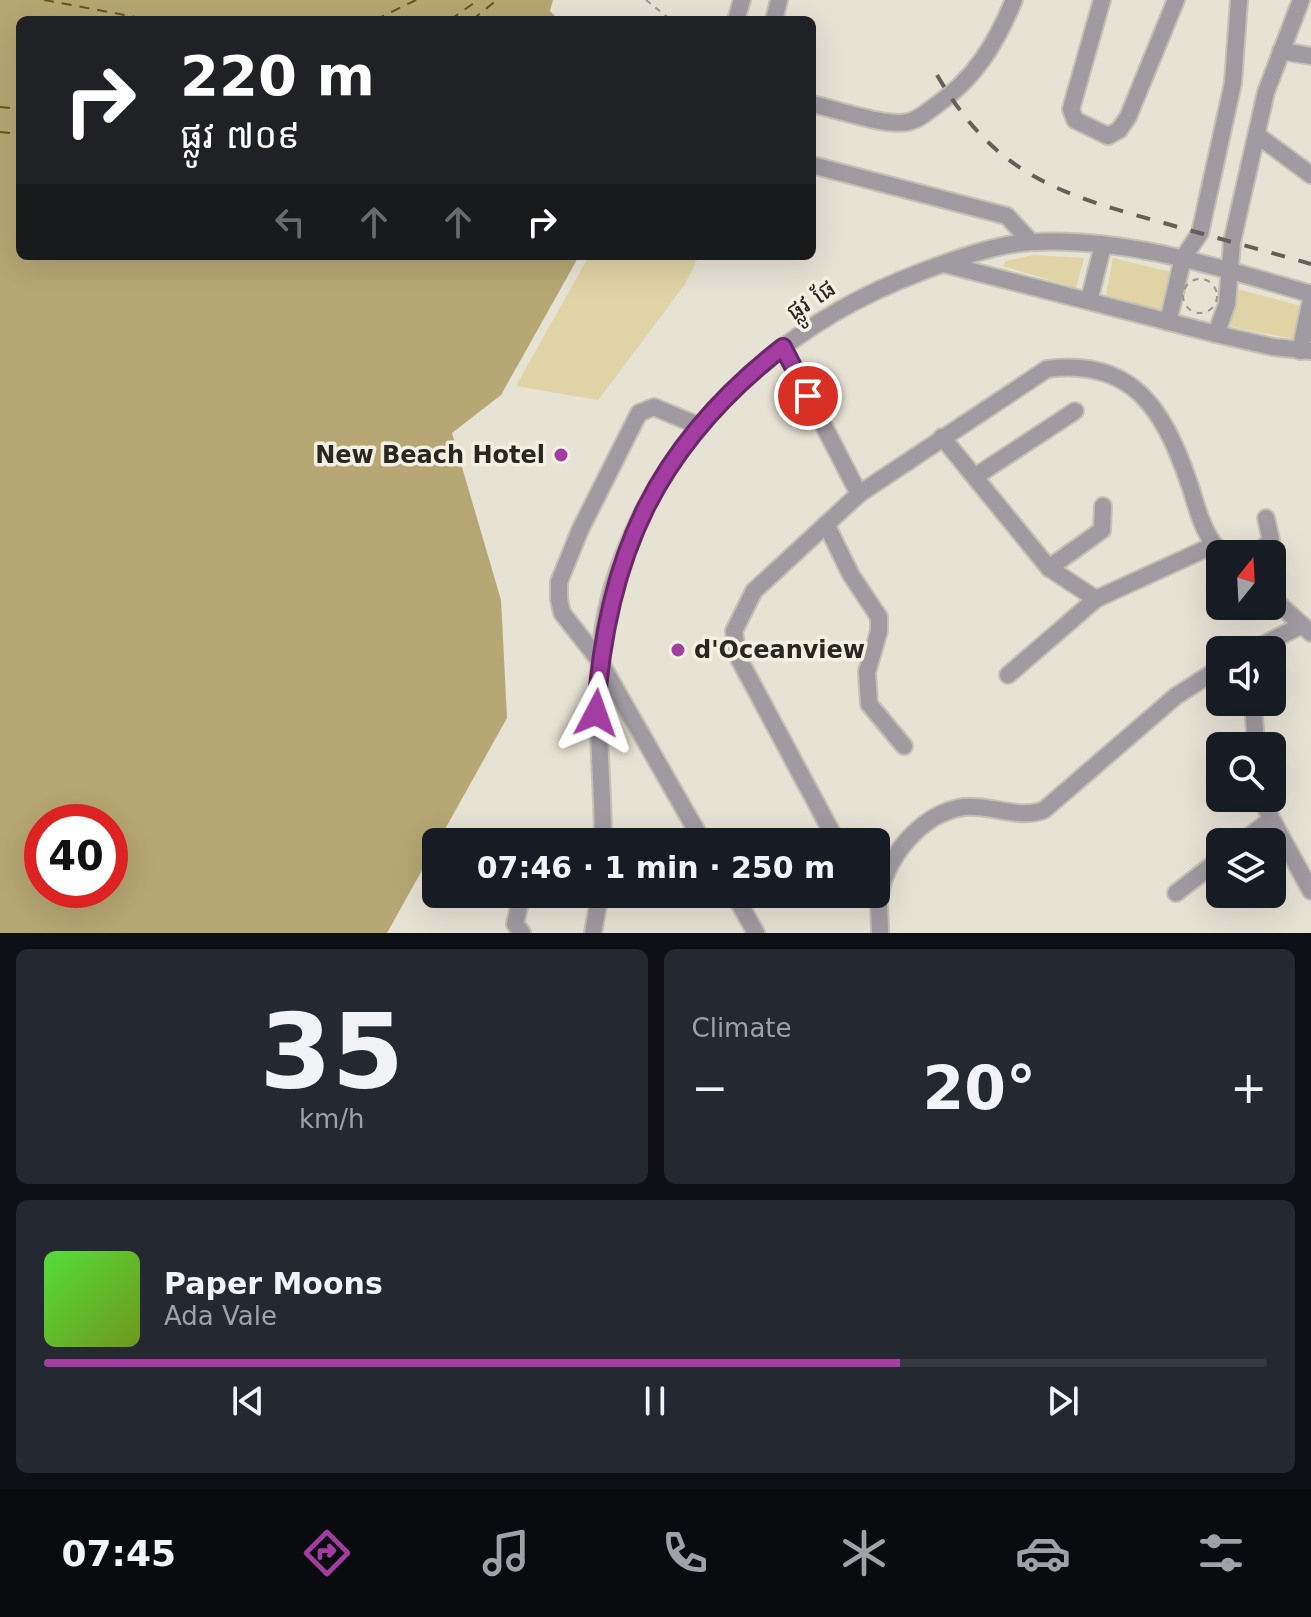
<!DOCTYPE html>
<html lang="en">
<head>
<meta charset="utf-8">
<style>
  :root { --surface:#171b24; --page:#242831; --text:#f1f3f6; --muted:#9ea1a6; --line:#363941; --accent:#a33da1 }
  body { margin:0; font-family:"DejaVu Sans","Noto Sans Khmer",sans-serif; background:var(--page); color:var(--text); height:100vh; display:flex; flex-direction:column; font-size:30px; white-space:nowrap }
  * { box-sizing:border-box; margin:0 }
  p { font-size:26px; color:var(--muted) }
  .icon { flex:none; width:44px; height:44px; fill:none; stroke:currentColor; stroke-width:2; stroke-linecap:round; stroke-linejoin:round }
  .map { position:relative; height:933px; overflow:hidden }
  .sheet { display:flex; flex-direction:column; gap:16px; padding:16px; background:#0d0f14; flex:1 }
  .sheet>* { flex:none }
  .guide { position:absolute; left:16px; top:16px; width:800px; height:244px; border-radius:12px; box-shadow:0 8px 32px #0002; background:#202124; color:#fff; overflow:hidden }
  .needle { width:52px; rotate:18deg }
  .fabs { position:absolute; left:1206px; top:540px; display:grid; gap:16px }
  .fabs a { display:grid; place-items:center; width:80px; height:80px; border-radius:12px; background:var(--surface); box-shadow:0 8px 32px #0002; font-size:40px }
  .speed { position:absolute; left:24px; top:804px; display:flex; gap:16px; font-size:40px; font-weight:700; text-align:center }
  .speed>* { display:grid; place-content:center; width:104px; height:104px; border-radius:50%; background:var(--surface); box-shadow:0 8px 32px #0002; line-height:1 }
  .speed .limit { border:12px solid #d22; background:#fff; color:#111 }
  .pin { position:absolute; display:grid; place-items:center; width:68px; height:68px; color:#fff; margin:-34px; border:4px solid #fff; border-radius:50%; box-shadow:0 2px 8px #0007 }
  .me { position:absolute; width:88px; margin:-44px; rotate:4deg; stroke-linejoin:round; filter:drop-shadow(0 0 6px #0008) }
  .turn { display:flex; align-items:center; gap:28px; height:168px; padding:0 32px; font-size:36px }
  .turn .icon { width:104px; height:104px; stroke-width:2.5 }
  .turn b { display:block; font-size:56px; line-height:68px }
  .lanes { display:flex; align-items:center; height:76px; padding:0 32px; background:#0003; justify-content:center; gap:40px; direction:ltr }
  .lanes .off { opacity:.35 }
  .big { font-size:60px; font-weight:700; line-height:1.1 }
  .sheet .widget { flex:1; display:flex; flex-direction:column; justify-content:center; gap:12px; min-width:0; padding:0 28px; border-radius:12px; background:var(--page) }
  .sheet .dial { align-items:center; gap:0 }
  .dial b { font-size:104px; line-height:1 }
  .song { display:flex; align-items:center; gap:24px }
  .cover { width:96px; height:96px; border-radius:12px; background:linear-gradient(135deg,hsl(110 70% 55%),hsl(80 70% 35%)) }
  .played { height:8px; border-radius:4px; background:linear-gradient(90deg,var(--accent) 70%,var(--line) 70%) }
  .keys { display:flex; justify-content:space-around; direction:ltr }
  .heat { display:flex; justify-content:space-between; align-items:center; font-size:44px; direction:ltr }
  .sheet .tiles { flex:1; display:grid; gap:16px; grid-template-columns:1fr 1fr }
  .widget:last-child { grid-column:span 2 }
  .trip { position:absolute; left:422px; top:828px; width:468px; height:80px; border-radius:12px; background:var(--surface); box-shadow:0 8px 32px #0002; font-weight:700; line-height:80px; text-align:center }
  .dock { display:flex; height:128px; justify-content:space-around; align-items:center; background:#090b0e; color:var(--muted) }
  .dock .icon { width:56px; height:56px }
  .dock .current { color:var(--accent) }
  .dock b { font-size:36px; color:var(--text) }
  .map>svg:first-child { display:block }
  .green { fill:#e0d3a5 }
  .water { fill:#b6a774; fill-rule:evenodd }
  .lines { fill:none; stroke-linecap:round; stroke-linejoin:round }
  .ferry { stroke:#655518; stroke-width:2; stroke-dasharray:10 8; stroke-linecap:butt }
  .minor-casing { stroke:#c4c0b4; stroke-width:20 }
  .path { stroke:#99978c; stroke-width:2; stroke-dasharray:6 6; stroke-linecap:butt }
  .minor { stroke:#a09ba0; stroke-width:16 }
  .rail { stroke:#626059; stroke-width:4; stroke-dasharray:14 14; stroke-linecap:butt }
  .route-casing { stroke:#6a2869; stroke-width:20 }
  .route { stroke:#a33da1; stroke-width:14 }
  .poi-dot { fill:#a33da1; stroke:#f3efe1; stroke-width:3 }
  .labels { text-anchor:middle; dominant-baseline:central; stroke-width:7; stroke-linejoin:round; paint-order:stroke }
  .street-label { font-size:24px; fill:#282722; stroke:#f3efe1 }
  .poi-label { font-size:24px; font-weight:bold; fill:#282722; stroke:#f3efe1; text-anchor:end }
</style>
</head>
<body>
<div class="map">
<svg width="1311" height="933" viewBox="0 0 1311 933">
  <rect width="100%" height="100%" fill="#e6e2d4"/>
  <!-- green -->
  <g class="green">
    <polygon points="1034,255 1084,258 1076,288 1003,266 1006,261"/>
    <polygon points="589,256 699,256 685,284 598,400 516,386"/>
    <polygon points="1113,258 1170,272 1162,312 1106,295"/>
    <polygon points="1237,289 1301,306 1294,339 1227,326"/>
  </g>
  <!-- water -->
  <path class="water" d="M0,0h553l-3,11 9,9h-539v236h559l-78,139 -49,38 49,167 6,118 -120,215h-387zM42,822h68v68h-68z"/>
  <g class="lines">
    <!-- ferry -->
    <g class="ferry">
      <polyline points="44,0 152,20"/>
      <polyline points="375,20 416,0"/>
      <polyline points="450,20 478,0"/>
      <polyline points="472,20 497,0"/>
      <polyline points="0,107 20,109"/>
      <polyline points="0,132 20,134"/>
    </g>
    <defs>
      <g id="minor">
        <polyline points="1102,0 1071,109 1075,120 1108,136 1119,130 1128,117 1176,0"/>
        <polyline points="736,20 742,0"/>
        <polyline points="774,20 779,0"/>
        <polyline points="1281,51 1311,56"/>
        <path d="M812,104c24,5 74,23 96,18 10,-2 19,-10 27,-16 40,-27 61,-63 79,-106"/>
        <polyline points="1257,135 1311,175"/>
        <polyline points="812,165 1007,216 1031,242"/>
        <polyline points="944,264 1216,334 1273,347 1311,351"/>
        <polyline points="1089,301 1103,245"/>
        <polyline points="1168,322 1183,258 1200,233 1233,83 1239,0"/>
        <polyline points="1216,334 1227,304 1232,242 1266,92 1301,0"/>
        <polyline points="783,347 859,494"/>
        <polyline points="1300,351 1311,300"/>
        <polyline points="697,425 654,407 639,413 580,530 559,582 559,599 562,613 599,660 703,842"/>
        <polyline points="942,437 1049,568 1096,599 1214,545"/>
        <polyline points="976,476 1075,411"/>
        <polyline points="826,524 851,575 879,617 879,631 867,672 869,704 904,746"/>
        <polyline points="1257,554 1271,540 1266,518"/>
        <polyline points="1049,568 1102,530 1103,506"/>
        <polyline points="1272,598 1311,633"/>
        <polyline points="1253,650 1302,625"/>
        <polyline points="1008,675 1096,599"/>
        <polyline points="1253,702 1256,746"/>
        <polyline points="1260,798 1311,891"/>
        <path d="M603,842c0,-85 -15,-169 9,-253 46,-152 163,-262 309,-317 34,-13 75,-28 111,-30 95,-5 189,26 279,52"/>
        <path d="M837,842l-99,-185 -4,-26 20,-40 105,-97 188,-125c86,-11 117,41 142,114 9,26 13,52 34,71"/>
        <polyline points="1242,842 1270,820"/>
        <polyline points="1176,893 1220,859"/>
        <polyline points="734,894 756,933"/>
        <polyline points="522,933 515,924 522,894"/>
        <polyline points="593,933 600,894"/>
        <path d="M880,933c0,-10 -1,-21 -1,-31 4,-43 42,-89 85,-95 26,-3 55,13 80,3l132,-114 44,-28"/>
      </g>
    </defs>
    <!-- minor casing -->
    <use href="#minor" class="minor-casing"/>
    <!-- path -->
    <g class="path">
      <polyline points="646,0 671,20"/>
      <circle cx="1200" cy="296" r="17"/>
    </g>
    <!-- minor -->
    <use href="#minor" class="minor"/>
    <!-- rail -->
    <path class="rail" d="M937,75c58,100 122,119 227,148 49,14 98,27 147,41"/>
  </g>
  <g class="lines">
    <defs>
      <path id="route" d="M596,713c10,-158 61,-268 187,-366l25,49"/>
    </defs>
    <!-- route casing -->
    <use href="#route" class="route-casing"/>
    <!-- route -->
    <use href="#route" class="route"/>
  </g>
  <!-- markers -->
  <g class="poi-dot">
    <circle cx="561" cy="455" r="8"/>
    <circle cx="678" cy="650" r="8"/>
  </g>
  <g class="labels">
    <!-- street labels -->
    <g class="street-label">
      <text transform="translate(811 300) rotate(-33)">ផ្លូវ ផែ</text>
    </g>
    <!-- poi labels -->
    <g class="poi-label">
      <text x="545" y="455">New Beach Hotel</text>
      <text x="694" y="650" text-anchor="start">d'Oceanview</text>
    </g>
  </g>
</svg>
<div class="fabs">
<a><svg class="needle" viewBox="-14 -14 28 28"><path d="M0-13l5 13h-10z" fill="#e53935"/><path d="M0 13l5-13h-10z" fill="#9ea1a6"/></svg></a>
<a><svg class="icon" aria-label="sound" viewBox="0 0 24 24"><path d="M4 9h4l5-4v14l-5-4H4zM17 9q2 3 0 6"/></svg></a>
<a><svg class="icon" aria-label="search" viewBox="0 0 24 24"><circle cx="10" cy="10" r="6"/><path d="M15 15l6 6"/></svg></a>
<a><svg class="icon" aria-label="layers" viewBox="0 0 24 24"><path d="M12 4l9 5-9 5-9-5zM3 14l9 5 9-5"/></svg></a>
</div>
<div class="speed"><div class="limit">40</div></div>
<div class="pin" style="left:808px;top:396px;background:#d93025"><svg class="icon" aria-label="arrive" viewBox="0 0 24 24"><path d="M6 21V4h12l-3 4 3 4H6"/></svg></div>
<svg class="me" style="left:596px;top:713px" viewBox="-20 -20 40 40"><path d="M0-17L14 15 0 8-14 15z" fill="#a33da1" stroke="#fff" stroke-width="4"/></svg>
<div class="trip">07:46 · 1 min · 250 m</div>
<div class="guide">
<div class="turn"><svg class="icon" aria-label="right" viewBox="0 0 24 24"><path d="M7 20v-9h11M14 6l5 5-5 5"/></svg><div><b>220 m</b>ផ្លូវ ៧០៩</div></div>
<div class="lanes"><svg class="icon off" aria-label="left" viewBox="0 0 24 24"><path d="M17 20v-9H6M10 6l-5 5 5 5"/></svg><svg class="icon off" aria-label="ahead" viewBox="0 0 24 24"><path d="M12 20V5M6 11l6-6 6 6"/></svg><svg class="icon off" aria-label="ahead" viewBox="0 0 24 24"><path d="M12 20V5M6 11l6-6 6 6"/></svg><svg class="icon" aria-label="right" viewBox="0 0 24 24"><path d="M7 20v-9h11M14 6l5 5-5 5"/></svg></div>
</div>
</div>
<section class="sheet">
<div class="tiles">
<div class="widget dial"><b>35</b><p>km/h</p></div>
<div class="widget"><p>Climate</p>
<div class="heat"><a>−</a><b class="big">20°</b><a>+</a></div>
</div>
<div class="widget">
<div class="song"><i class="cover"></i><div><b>Paper Moons</b><p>Ada Vale</p></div></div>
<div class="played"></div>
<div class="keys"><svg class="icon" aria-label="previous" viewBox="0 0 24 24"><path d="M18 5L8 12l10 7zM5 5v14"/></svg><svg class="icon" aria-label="pause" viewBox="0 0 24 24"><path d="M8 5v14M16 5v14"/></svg><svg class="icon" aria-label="next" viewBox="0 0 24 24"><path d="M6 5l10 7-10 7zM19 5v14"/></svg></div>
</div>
</div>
</section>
<nav class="dock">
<b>07:45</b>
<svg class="icon current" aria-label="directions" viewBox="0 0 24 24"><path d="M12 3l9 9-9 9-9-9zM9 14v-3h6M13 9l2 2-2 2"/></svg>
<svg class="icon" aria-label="music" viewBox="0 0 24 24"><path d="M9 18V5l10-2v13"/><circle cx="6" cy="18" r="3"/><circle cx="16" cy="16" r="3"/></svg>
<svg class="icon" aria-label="phone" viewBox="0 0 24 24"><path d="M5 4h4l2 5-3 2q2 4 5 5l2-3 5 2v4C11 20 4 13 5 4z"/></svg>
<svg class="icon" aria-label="climate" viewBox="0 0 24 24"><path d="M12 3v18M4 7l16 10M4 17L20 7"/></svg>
<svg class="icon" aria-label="car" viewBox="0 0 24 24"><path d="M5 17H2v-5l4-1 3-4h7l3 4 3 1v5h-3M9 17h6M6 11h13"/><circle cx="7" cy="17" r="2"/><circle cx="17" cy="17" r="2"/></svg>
<svg class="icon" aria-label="filters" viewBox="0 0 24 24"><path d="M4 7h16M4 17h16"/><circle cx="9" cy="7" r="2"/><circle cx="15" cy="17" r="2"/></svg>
</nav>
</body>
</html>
